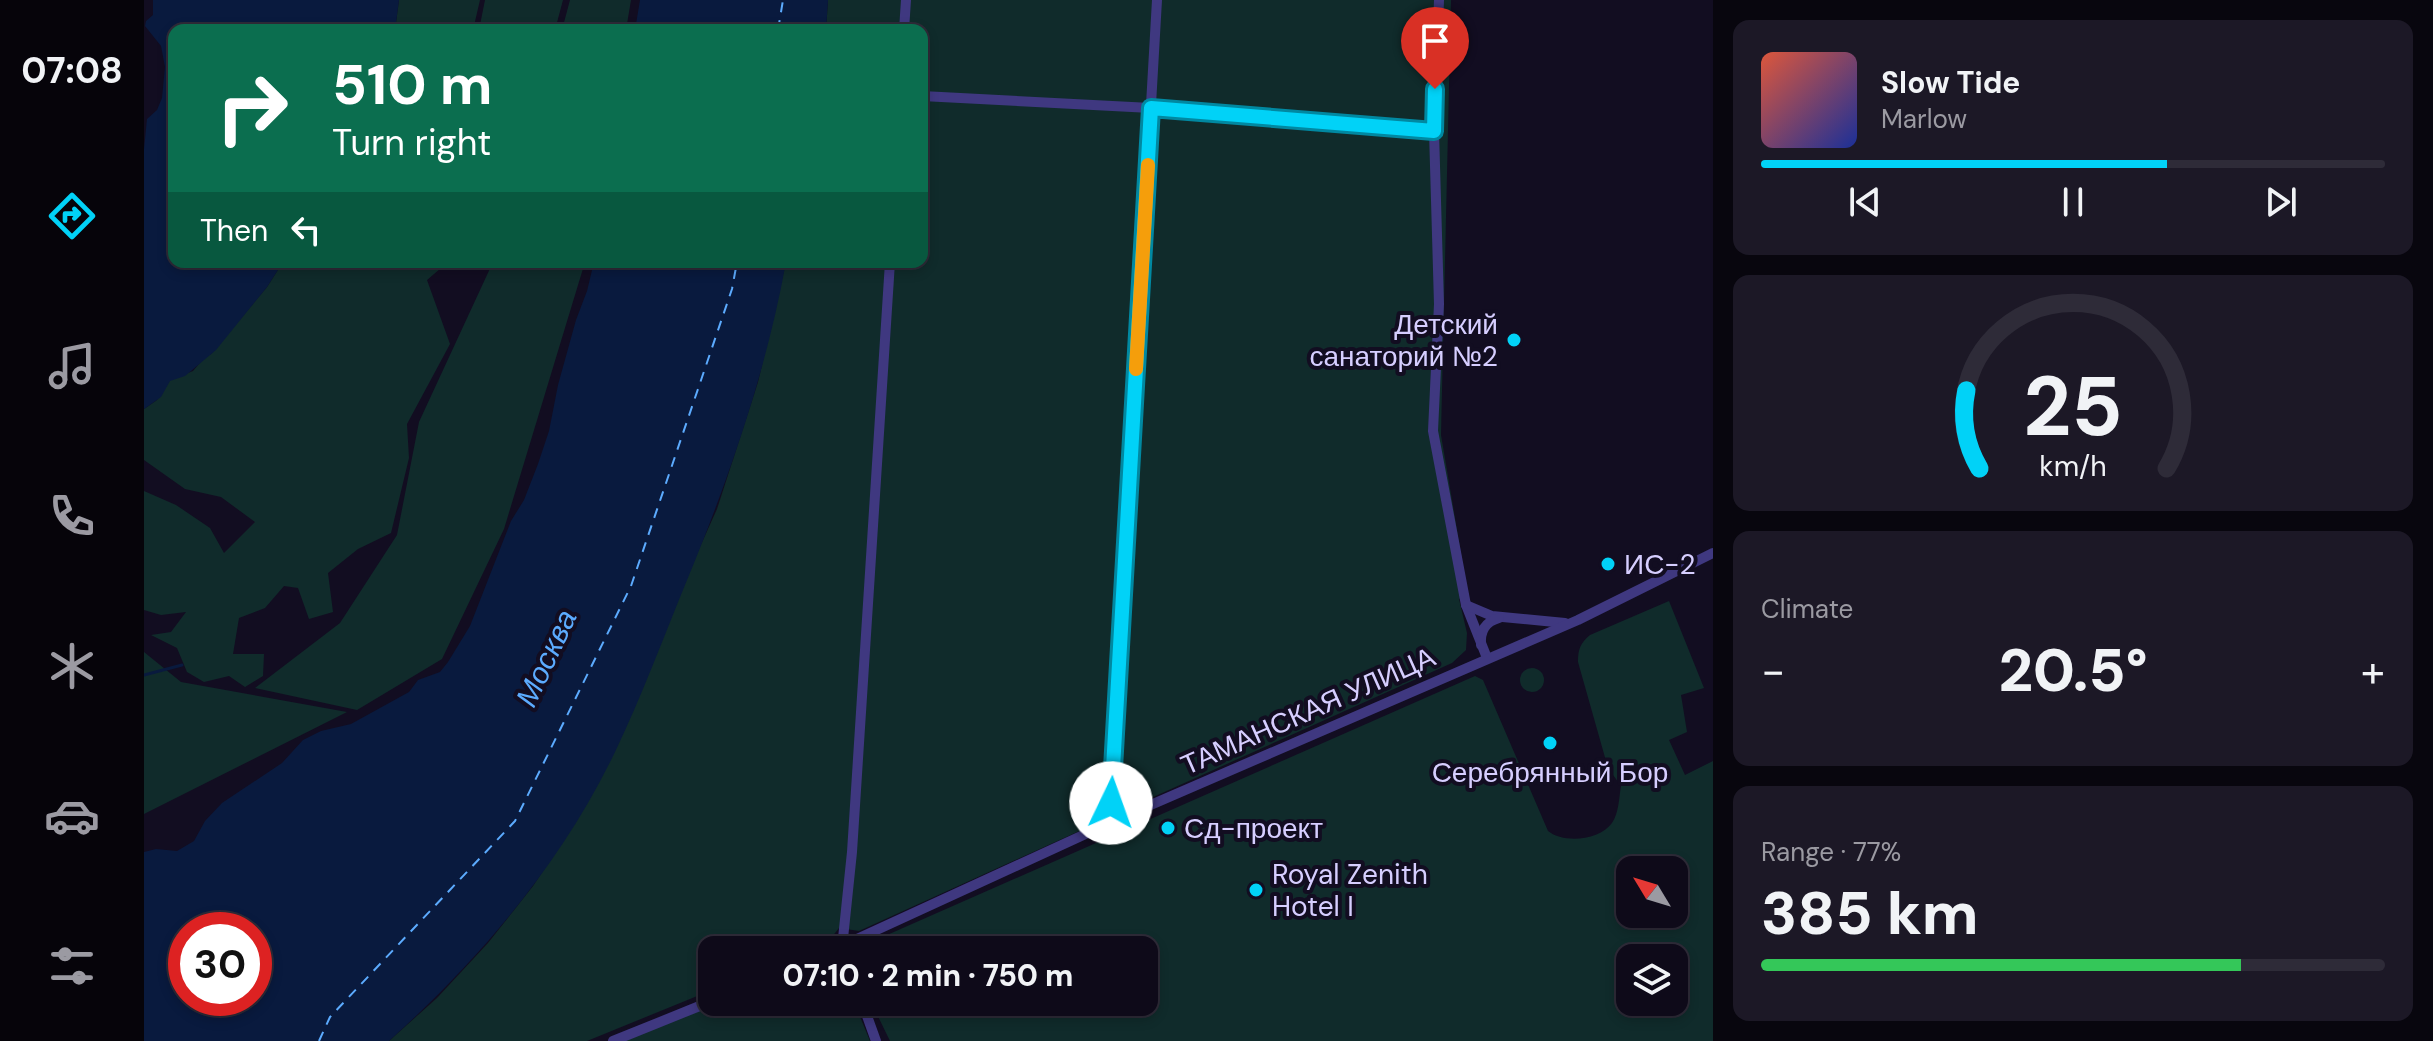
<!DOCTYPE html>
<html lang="en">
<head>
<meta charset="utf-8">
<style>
  :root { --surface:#0e0a19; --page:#1c1826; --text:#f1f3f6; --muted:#9b9aa2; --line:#2e2b38; --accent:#01d2f7 }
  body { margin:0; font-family:"DM Sans",sans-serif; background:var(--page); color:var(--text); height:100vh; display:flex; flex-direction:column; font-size:30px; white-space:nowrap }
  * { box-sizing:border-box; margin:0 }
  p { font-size:26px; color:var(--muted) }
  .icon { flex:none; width:44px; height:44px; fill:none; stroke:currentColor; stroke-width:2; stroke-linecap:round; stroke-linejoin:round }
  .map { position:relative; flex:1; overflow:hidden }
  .drawer { display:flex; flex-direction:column; gap:20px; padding:20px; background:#08060e; width:720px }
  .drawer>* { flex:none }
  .banner { position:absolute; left:24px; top:24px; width:760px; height:244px; border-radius:16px; box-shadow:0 4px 12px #0003,0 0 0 2px var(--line); background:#0b6e4f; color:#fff; overflow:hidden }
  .needle { width:52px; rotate:308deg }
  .fabs { position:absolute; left:1472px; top:856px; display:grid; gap:16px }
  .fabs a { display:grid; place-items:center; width:72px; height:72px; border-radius:16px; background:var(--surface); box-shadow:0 4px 12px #0003,0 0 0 2px var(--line); font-size:40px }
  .speed { position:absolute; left:24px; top:912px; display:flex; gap:16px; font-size:40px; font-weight:700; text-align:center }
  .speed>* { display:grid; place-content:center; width:104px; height:104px; border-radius:50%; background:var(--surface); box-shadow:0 4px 12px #0003,0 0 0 2px var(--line); line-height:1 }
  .speed .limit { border:12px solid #d22; background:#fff; color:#111 }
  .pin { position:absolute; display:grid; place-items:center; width:68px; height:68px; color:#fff; margin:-82px -34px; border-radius:50% 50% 50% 0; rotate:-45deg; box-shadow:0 0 8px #0007 }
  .pin .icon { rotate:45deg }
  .me { position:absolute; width:88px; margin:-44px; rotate:3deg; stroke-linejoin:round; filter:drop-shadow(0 0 6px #0008) }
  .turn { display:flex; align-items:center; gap:28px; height:168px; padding:0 32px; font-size:36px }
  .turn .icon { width:104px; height:104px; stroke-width:2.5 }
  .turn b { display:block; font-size:56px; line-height:68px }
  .then { display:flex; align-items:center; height:76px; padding:0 32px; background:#0003; gap:16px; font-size:30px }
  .big { font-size:60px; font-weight:800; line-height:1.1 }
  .drawer .widget { flex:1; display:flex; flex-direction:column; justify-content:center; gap:12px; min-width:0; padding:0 28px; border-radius:16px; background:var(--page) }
  .drawer .dial { align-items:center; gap:0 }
  .dial svg { height:208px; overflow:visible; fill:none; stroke:var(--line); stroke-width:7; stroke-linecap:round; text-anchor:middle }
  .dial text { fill:var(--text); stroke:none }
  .song { display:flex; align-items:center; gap:24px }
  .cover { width:96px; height:96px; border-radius:12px; background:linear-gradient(135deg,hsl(10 70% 55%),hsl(230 70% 35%)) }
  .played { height:8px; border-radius:4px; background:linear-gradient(90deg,var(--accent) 65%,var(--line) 65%) }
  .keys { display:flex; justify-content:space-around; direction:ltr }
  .heat { display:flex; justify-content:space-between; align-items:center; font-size:44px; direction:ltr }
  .charge { height:12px; border-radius:6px; background:linear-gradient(90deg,#34c759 77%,var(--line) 0) }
  .trip { position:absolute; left:554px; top:936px; width:460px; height:80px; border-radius:16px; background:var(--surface); box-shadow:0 4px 12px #0003,0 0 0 2px var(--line); font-weight:800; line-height:80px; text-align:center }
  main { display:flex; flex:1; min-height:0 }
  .tabs { display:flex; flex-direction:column; width:144px; justify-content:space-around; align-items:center; background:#06040a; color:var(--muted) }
  .tabs .icon { width:56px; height:56px }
  .tabs .on { color:var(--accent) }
  .tabs b { font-size:36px; color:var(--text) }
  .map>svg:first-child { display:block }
  .green { fill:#102b2b; fill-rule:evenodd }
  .water { fill:#091a3e; fill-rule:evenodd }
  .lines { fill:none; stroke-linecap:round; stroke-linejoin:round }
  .stream { stroke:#091a3e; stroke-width:3 }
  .ferry { stroke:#5cabfe; stroke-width:2; stroke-dasharray:10 8; stroke-linecap:butt }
  .minor { stroke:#3f3880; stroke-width:10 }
  .route-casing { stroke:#0188a1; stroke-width:20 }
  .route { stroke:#01d2f7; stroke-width:14 }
  .slow { stroke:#f59e0b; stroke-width:14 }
  .poi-dot { fill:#01d2f7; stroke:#120d21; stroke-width:3 }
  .labels { text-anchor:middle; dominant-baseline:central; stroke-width:8; stroke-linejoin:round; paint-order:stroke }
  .poi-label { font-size:28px; fill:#d6ceff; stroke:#120d21; text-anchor:start }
  .street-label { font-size:28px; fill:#d6ceff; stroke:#120d21 }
  .water-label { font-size:30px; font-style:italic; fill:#5cabfe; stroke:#120d21 }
</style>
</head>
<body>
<main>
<nav class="tabs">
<b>07:08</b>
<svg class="icon on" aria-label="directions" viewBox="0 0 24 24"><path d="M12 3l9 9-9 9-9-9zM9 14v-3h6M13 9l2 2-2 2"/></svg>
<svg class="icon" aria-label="music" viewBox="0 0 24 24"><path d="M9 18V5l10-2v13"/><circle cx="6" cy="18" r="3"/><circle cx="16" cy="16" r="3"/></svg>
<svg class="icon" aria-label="phone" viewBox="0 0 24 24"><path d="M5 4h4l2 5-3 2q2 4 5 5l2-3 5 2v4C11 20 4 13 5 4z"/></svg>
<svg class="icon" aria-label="climate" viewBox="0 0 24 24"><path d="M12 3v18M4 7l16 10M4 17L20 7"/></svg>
<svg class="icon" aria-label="car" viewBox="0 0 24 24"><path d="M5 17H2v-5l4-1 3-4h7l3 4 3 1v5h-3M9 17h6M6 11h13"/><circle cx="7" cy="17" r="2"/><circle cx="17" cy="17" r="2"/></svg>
<svg class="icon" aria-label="filters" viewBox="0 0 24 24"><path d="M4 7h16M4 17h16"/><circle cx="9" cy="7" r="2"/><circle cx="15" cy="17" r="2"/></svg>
</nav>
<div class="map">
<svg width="1569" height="1041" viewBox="0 0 1569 1041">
  <rect width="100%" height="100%" fill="#120d21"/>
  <!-- green -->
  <g class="green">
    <polygon points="255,0 336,0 329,30 251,30"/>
    <polygon points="341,0 419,0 411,30 335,30"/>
    <polygon points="426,0 487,0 482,30 418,30"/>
    <polygon points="684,0 1307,0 1297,435 1324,595 1315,599 1323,633 1322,650 1308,663 998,802 983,802 956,815 942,828 715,931 695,928 687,938 667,950 568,950 568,990 443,1041 245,1041 293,998 344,943 389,886 432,821 573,509 614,382 642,262 778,262 778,30 682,30"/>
    <polygon points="139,262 304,262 283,280 306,344 263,424 265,458 247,533 214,549 184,573 189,612 165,619 154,588 140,586 121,608 95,618 89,654 120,654 119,676 101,687 85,676 60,682 43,672 33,648 7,635 27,632 42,612 17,615 0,610 0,491 32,505 66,528 80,553 111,522 77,497 41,489 0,460 0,409 13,400 26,380 49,371 60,358 67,354 123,287"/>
    <polygon points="349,262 441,262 360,529 298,659 213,710 111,688 196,623 253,535 275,422"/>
    <path d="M1525,601l35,87 -23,7 6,37 -18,8 16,35 28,-14v280h-823l-19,-39h273v-52h-291l622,-274 8,4 65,151c16,13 52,9 64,-8 7,-10 7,-26 9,-37l-13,-18 -30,-106c0,-12 2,-19 12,-27zM1486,870h44v44h-44zM1486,958h44v44h-44z"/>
    <polygon points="0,652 37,682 203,712 0,814"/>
    <circle cx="1388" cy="680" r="12"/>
    <polygon points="570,1002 710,1002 726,1041 481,1041"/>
  </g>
  <!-- water -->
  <g class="water">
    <polygon points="9,0 255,0 251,30 30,30 30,262 139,262 123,287 72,350 41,376 26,381 17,397 0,409 0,149 3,119 13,110 18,98 21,67 17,46 1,26 2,21 9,15"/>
    <polygon points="496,0 684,0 682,30 491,30"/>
    <path d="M450,262h192c-20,111 -58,219 -101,323 -23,56 -44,113 -70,167 -54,112 -135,207 -226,289h-245v-189l12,-3 21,2 17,-10 11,-20 17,-18 60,-40 21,-23 18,-9 30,-7 58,-32 9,-12 22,-8 8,-10 22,-36 41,-105 13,-21 14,-36 11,-33 9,-46 18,-65 11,-29zM42,930h68v68h-68z"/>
  </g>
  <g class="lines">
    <!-- stream -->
    <polyline class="stream" points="0,675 38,665"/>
    <!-- ferry -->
    <g class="ferry">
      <polyline points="634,30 639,0"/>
      <polyline points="175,1041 186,1017 371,821 487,586 588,289 593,262"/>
    </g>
    <!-- minor -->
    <g class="minor">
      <polyline points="1295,0 1290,131 1295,304 1289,431 1322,605 1343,658"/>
      <polyline points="760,30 762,0"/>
      <polyline points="778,96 1007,108 1290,131"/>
      <polyline points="1322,605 1348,616 1421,623"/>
      <path d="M1337,645c-1,-14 4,-23 18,-27"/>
      <polyline points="972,820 967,803 1013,0"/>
      <polyline points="698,948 708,852 746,262"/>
      <polyline points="689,950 972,820 1434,620 1569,553"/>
      <polyline points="718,1002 732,1041"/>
      <polyline points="469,1041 568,1001"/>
    </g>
  </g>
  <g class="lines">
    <defs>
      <polyline id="route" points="967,803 1007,108 1290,131 1291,89"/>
    </defs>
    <!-- route casing -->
    <use href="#route" class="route-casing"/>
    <!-- route -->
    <use href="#route" class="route"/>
    <!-- slow -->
    <polyline class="slow" points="992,369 1004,165"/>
  </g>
  <!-- markers -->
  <g class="poi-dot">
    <circle cx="1370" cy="340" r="8"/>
    <circle cx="1464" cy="564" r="8"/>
    <circle cx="1406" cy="743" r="8"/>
    <circle cx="1024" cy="828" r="8"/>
    <circle cx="1112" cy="890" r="8"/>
  </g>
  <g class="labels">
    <!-- poi labels -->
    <g class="poi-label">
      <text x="1354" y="324" text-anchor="end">Детский<tspan x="1354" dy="32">санаторий №2</tspan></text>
      <text x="1480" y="564">ИС-2</text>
      <text x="1406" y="772" text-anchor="middle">Серебрянный Бор</text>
      <text x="1040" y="828">Сд-проект</text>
      <text x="1128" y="874">Royal Zenith<tspan x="1128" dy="32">Hotel I</tspan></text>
    </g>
    <!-- street labels -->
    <g class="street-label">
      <text transform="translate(1164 711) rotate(-24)">ТАМАНСКАЯ УЛИЦА</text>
    </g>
    <!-- water labels -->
    <g class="water-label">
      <text transform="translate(402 658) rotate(-65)">Москва</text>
    </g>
  </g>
</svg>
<div class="fabs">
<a><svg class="needle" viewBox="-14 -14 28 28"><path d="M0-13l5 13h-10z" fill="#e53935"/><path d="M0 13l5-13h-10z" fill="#9b9aa2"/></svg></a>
<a><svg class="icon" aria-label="layers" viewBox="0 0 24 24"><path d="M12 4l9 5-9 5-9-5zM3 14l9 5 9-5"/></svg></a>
</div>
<div class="speed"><div class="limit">30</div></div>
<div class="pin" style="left:1291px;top:89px;background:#d93025"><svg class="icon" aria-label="arrive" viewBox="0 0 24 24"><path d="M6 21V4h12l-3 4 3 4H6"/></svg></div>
<svg class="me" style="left:967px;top:803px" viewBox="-20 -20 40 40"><circle r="19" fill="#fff"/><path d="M0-13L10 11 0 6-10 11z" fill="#01d2f7"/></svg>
<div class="trip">07:10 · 2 min · 750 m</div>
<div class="banner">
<div class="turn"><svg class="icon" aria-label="right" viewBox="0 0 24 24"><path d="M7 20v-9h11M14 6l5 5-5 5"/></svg><div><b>510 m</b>Turn right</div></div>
<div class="then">Then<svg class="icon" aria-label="left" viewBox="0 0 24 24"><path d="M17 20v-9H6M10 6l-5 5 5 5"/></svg></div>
</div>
</div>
<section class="drawer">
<div class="widget">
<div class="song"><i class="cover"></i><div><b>Slow Tide</b><p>Marlow</p></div></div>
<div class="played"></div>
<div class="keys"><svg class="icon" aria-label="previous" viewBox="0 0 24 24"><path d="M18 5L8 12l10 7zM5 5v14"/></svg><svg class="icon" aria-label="pause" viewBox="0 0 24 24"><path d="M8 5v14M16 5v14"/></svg><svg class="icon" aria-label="next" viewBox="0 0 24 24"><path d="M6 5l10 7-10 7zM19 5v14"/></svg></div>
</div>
<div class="widget dial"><svg viewBox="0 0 100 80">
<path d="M14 69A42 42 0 1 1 86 69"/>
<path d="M14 69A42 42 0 0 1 9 39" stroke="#01d2f7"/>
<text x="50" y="56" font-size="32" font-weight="700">25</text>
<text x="50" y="72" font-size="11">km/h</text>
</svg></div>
<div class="widget"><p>Climate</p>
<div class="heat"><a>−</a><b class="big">20.5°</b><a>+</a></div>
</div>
<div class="widget"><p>Range · 77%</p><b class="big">385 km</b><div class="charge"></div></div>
</section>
</main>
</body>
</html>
